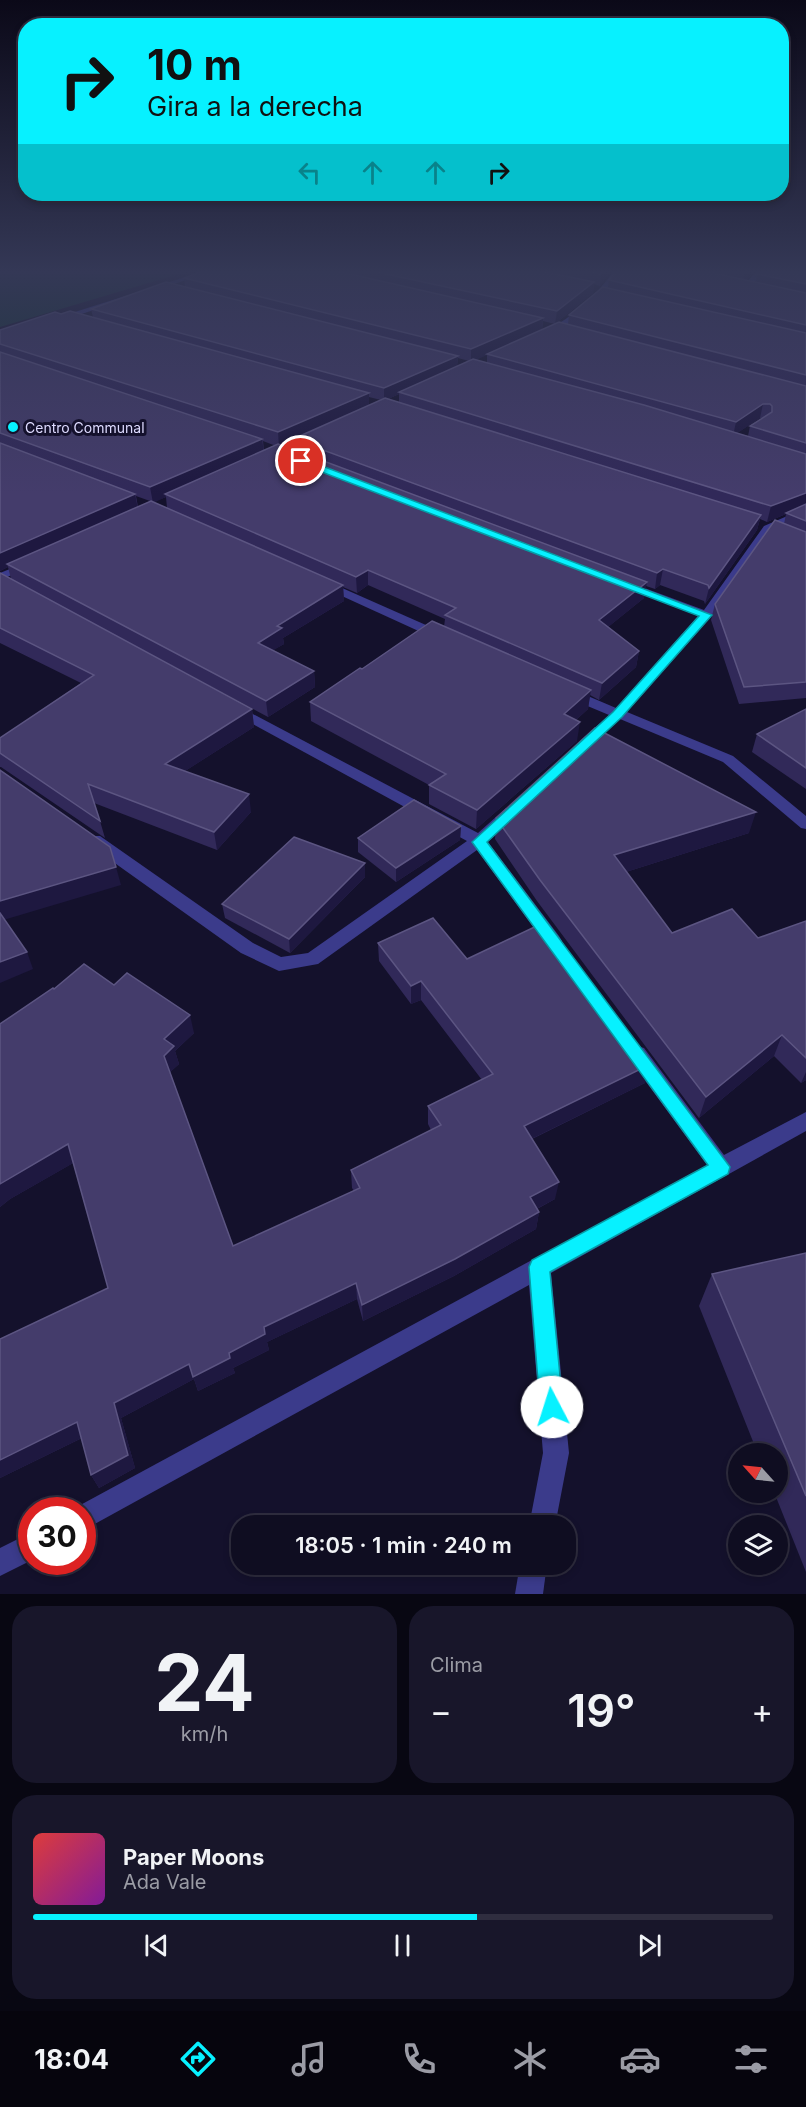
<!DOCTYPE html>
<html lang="es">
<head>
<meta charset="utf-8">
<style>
  :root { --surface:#0f0d21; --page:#18162a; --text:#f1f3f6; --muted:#9b9ca5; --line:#2f2d3f; --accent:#07f1ff }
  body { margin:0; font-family:Inter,sans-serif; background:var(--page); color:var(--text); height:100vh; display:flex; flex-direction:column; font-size:22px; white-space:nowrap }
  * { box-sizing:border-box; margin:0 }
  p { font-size:20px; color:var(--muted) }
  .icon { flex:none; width:33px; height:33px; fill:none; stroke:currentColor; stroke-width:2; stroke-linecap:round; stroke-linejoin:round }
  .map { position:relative; height:1594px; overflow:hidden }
  .details { display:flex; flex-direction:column; gap:12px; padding:12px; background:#080712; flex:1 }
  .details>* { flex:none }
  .guide { position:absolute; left:18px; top:18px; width:771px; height:183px; border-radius:24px; box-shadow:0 3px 9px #0003,0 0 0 2px var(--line); background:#07f1ff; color:#111; overflow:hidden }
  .needle { width:39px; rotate:297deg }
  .fabs { position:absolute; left:728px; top:1443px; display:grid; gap:12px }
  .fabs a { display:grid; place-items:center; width:60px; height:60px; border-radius:50%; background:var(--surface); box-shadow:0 3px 9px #0003,0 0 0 2px var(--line); font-size:30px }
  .speed { position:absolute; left:18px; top:1497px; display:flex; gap:12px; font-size:30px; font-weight:700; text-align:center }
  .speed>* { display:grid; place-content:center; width:78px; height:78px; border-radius:50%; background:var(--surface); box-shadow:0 3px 9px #0003,0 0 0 2px var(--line); line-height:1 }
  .speed .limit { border:9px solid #d22; background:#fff; color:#111 }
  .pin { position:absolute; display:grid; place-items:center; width:51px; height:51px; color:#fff; margin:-26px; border:3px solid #fff; border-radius:50%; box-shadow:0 2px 6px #0007 }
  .me { position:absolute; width:66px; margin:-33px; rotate:355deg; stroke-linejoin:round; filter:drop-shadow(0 0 4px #0008) }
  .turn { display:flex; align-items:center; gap:21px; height:126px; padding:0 30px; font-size:27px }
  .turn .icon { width:78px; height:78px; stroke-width:2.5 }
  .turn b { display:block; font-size:42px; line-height:51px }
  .lanes { display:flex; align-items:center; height:57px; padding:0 30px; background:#0003; justify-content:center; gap:30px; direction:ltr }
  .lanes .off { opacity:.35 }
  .big { font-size:45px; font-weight:600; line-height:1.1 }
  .details .tile { flex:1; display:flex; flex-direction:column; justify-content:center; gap:9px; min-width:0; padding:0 21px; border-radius:24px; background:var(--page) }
  .details .dial { align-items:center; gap:0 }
  .dial b { font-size:78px; line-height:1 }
  .song { display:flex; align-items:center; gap:18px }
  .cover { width:72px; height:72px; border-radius:9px; background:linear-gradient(135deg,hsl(0 70% 55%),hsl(290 70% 35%)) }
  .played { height:6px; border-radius:3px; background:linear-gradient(90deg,var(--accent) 60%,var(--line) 60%) }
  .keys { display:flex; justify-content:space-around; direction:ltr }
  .heat { display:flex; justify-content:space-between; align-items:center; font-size:33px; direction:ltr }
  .details .tiles { flex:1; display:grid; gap:12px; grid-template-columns:1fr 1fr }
  .tile:last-child { grid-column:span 2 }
  .trip { position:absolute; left:231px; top:1515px; width:345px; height:60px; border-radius:24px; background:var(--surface); box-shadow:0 3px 9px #0003,0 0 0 2px var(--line); font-weight:600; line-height:60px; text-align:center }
  .dock { display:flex; height:96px; justify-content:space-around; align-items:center; background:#06050d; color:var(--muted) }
  .dock .icon { width:42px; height:42px }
  .dock .selected { color:var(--accent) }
  .dock b { font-size:27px; color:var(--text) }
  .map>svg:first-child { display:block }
  .green { fill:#133633 }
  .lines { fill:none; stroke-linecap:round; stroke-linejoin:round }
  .minor { fill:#3b3b8b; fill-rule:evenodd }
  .tertiary { fill:#3b3b8b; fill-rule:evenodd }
  .wall { fill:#312959; fill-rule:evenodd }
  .shaded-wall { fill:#1e1840 }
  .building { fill:#443c6b; stroke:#5c5582; stroke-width:1.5 }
  .route { fill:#07f1ff; stroke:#059da6; stroke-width:1.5 }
  .poi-dot { fill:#07f1ff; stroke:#14112c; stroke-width:2 }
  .labels { text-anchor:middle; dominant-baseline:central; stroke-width:6; stroke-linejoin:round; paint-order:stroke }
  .far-poi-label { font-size:14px; fill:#dedbff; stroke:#14112c; text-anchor:start }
</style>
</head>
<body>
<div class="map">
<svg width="806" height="1594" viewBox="0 0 806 1594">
  <rect width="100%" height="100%" fill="#14112c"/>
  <!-- green -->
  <polygon class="green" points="0,271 189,271 0,327"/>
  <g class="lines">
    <!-- minor -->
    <g class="minor">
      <path d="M614,271h6c-13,19 -49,65 -75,64v-4c29,-14 50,-35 69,-60z"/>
      <polygon points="757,271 764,271 749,290 743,290 743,286"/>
      <polygon points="806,508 806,515 772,530 710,618 627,712 733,756 806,816 806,829 801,828 723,762 620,719 591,746 581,746 579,743 581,740 609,715 566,697 564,694 566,691 576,691 616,708 698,616 623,587 623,583 631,583 704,610 764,526"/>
      <polygon points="27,562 33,565 31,567 0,580 0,573"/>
      <polygon points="324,580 444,633 446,636 440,640 436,639 320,586 320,582"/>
      <polygon points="234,704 478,833 506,808 516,808 519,812 516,816 488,842 559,936 562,941 559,946 553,948 547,946 477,850 318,964 279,971 241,953 88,844 86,840 88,836 100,836 253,943 281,957 308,953 467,841 229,711 227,708 229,705"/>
      <polygon points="637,1046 644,1048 724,1155 806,1112 806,1131 551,1273 569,1453 555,1526 529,1526 543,1453 529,1285 82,1531 82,1510 72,1510 73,1509 707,1165 630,1060 628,1054 630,1048"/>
      <polygon points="32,1532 32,1560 0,1576 0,1548"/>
      <polygon points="520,1564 547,1564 543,1594 515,1594"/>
    </g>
    <!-- tertiary -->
    <polygon class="tertiary" points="204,271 214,271 63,320 56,318"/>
  </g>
  <!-- wall -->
  <g class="wall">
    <path d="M203,271h408l-11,15 -6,-2 -1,9 -38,31 -12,-3 -1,9 26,-6 1,-9 39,-27 1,-8 7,-9h138l-8,9 10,2 1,-8 49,-3v427l-67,6 -28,-84 4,-16 69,-80 2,-10 -19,8 -7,-3 -3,11 -52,74 -1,-3 -44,-16 -5,4 -9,-3 -2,12 -36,29 31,24 -3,16 -37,33 -9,-5 -2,14 -12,11 1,21 -101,88 -47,-25v-19l-118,-64 -1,-19 52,-33 82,-42 1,-8 -77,-34 -11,8 -14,-6 1,14 -61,37 1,6 -11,6 41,21 1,16 -47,30 -151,-81 135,73 2,18 -69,44 66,41 -34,38 -123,-47 6,18 5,17 -104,-71h-1v-29l81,-55 -81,-40v-70l11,6 -3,-12 -8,4v-241l61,-16 32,3 -2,-8 94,-22 -1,-9zM487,354v9l-12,-3zM458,358l11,3 -12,5zM399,394v8l-11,-3zM369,397l12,3 -12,5zM760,418h2l-12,8 -2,10 -11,-3zM293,440l1,10 -13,-4zM263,441l13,5 -12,5zM136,496l14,5 -12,6zM166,497l1,11 -14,-6z"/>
    <polygon points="806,709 806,789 752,752 757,734"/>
    <polygon points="496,818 749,833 626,872 672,933 758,938 806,921 806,1080 801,1083 774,1056 699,1118 537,901 495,839"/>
    <polygon points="461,826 460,840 396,882 358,852 358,838"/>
    <polygon points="365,863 365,877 290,953 225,918 222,904"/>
    <polygon points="378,943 467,959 649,1065 645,1083 532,1139 555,1199 537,1209 539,1212 536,1229 454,1276 363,1321 357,1299 267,1342 269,1350 233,1368 235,1373 198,1391 194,1379 121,1418 135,1468 99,1488 91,1475 82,1438 0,1478 0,1339 108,1288 73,1163 10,1199 0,1207 0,1024 54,989 114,985 194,1033 175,1051 179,1064 170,1072 233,1246 354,1191 352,1188 351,1170 431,1130 428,1124 428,1106 482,1080 421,1000 411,1004 379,961"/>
    <polygon points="806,1253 806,1572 774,1492 777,1492 777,1454 758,1454 699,1306 712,1274"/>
  </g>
  <!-- shaded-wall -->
  <g class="shaded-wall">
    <polygon points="604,271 611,271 600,286 601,274"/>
    <polygon points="746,271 754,271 743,284 745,272"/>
    <polygon points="594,282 593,293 555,324 557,311"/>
    <polygon points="543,318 542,331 471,362 471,349"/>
    <polygon points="458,356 457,368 399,392 399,394 384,401 384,388"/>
    <polygon points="369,393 369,406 293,439 293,440 279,447 278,432"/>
    <polygon points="763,404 760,418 733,436 736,422"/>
    <polygon points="262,439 264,453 165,494 166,497 153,503 150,487"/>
    <polygon points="806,493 806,507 786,513 786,514 767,522 771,506"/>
    <polygon points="135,494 138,509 7,564 8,567 0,571 0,553"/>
    <polygon points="761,515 757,530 705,604 709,588"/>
    <polygon points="663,569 660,585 655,589 657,573"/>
    <polygon points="368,570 368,585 357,593 356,577"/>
    <polygon points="647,582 644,598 597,636 599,620"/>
    <polygon points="343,585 344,601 283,638 284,644 260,658 258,643 277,626"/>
    <polygon points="639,651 636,667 599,700 602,683"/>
    <polygon points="314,671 315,687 268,717 266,701"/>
    <polygon points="591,690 588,709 562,733 564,714"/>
    <polygon points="252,709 254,727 168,782 165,764"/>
    <polygon points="580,722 577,741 476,829 477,810"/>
    <polygon points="249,794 251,812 217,850 214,832"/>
    <polygon points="756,812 749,833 610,877 614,855"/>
    <polygon points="461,826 460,840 396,882 396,868"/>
    <polygon points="365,863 365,877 290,953 289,939"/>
    <polygon points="116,867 121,885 0,921 0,901"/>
    <polygon points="27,952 33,969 0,983 0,962"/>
    <polygon points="421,981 421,1000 411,1004 411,986"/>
    <polygon points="190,1015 194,1033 175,1051 179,1064 168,1074 164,1056 164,1039"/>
    <polygon points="782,1035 774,1056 699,1118 706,1097"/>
    <polygon points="649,1065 645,1083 521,1144 524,1126"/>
    <polygon points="806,1072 806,1080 801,1083"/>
    <polygon points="68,1144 75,1162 10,1199 0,1207 0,1184"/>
    <polygon points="559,1182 555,1199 527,1214 530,1197"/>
    <polygon points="539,1212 536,1229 454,1276 363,1321 362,1305"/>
    <polygon points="356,1283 357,1299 267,1342 269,1350 233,1368 235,1373 198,1391 194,1379 121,1418 135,1468 99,1488 91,1475 114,1403 189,1364 229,1353 264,1327"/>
    <polygon points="77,1422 86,1436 0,1478 0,1460"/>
  </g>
  <!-- building -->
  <g class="building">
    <polygon points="203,271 337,271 543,318 471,349 184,278"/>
    <polygon points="372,271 540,271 594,282 557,311"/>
    <polygon points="585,271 604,271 601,274"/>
    <polygon points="616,271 704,271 806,293 806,325 609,280"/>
    <polygon points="760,271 806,271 806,284 757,274"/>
    <polygon points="166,282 458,356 384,388 91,309"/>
    <polygon points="603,287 806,333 806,375 569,315"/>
    <polygon points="70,311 369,393 278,432 0,344 0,330 55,312 61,314"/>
    <polygon points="559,322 806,386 806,443 750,426 772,412 772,406 770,404 763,404 736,422 487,354"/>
    <polygon points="0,352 262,439 150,487 0,433"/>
    <polygon points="473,359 644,405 806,454 806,493 771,506 399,392"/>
    <polygon points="385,398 761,515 709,588 708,585 663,569 657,573 293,439"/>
    <polygon points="0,443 135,494 0,553"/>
    <polygon points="278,444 647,582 599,620 639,651 602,683 445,615 456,608 368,570 356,577 165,494"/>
    <polygon points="151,501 343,585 277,626 282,628 258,643 314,671 266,701 7,564"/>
    <polygon points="806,504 806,521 786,513"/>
    <polygon points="775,520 806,532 806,682 744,687 715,604"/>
    <polygon points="0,573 252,709 165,764 249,794 214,832 88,784 100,821 0,753 0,738 94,675 0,628"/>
    <polygon points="432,621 591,690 564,714 580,722 477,810 429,785 446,774 310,702 360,668 362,669"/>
    <polygon points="806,709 806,768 757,734"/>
    <polygon points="595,728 756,812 614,855 672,933 732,909 758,938 806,921 806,1058 782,1035 706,1097 540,880 496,818"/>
    <polygon points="0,770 110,847 116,867 0,901"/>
    <polygon points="414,800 461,826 396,868 358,838"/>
    <polygon points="294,837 365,863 289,939 222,904"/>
    <polygon points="0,913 27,952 0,962"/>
    <polygon points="433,918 467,959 543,923 649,1065 524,1126 559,1182 530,1197 539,1212 455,1259 362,1305 356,1283 264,1327 265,1334 229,1353 230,1358 193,1377 189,1364 114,1403 128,1455 91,1475 77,1422 0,1460 0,1339 108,1288 68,1144 0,1184 0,1024 53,988 54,989 84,964 114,985 127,973 190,1015 164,1039 174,1046 164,1056 233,1246 360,1188 351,1170 441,1125 428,1106 493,1074 421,981 411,986 378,943"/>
    <polygon points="806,1253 806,1496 712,1274"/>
  </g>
  <!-- sky -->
  <linearGradient id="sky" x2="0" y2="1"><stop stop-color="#0b0918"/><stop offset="0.55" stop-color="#343856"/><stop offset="1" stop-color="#343856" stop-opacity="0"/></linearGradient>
  <rect width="806" height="494" fill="url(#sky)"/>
  <!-- route -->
  <polygon class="route" points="298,459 304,459 712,615 622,717 487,842 730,1167 728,1174 550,1272 563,1407 559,1415 552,1418 544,1415 540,1407 529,1267 532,1260 708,1165 472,842 613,712 699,616 298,463"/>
  <!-- markers -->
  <circle class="poi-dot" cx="13" cy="427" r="6"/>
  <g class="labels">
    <!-- far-poi labels -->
    <g class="far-poi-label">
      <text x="25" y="427">Centro Communal</text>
    </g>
  </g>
</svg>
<div class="fabs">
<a><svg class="needle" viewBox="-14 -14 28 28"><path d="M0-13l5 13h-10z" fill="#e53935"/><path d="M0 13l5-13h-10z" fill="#9b9ca5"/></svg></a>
<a><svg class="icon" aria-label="layers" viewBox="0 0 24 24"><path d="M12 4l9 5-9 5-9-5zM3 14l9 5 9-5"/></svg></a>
</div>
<div class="speed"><div class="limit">30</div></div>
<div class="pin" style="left:301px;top:461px;background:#d93025"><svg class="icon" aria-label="arrive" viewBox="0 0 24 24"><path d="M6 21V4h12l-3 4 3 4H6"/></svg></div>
<svg class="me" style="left:552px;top:1407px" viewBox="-20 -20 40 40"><circle r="19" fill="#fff"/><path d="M0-13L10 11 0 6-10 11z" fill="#07f1ff"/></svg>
<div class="trip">18:05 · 1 min · 240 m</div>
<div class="guide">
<div class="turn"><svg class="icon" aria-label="right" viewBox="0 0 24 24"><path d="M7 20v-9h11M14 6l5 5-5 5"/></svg><div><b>10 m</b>Gira a la derecha</div></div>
<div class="lanes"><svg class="icon off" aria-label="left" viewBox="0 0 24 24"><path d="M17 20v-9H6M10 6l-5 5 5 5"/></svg><svg class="icon off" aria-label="ahead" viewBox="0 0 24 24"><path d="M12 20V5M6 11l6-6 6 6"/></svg><svg class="icon off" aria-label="ahead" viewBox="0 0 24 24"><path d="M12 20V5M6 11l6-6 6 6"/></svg><svg class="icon" aria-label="right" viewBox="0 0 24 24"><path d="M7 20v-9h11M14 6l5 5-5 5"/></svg></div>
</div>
</div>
<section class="details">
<div class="tiles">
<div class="tile dial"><b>24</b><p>km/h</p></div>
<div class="tile"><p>Clima</p>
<div class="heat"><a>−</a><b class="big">19°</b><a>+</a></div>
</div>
<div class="tile">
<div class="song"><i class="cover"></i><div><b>Paper Moons</b><p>Ada Vale</p></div></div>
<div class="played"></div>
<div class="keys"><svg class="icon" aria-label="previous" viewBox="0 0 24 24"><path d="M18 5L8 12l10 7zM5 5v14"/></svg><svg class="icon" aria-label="pause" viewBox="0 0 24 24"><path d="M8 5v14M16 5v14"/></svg><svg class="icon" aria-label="next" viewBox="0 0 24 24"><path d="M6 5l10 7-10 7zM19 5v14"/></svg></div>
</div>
</div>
</section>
<nav class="dock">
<b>18:04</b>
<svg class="icon selected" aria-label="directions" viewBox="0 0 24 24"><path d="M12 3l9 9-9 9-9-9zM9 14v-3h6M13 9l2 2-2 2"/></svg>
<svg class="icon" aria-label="music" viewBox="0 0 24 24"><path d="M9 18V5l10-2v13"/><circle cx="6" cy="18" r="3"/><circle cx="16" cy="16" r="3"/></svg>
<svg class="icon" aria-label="phone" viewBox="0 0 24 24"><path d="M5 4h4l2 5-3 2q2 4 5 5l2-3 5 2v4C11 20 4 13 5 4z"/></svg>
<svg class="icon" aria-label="climate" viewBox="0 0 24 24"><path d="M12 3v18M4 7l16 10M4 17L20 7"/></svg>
<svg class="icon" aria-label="car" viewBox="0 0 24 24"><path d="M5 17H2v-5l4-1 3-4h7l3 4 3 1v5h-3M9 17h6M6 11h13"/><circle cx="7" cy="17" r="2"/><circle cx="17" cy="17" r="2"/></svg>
<svg class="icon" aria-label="filters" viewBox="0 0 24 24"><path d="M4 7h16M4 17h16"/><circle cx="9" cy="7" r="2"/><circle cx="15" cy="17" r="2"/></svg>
</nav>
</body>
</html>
